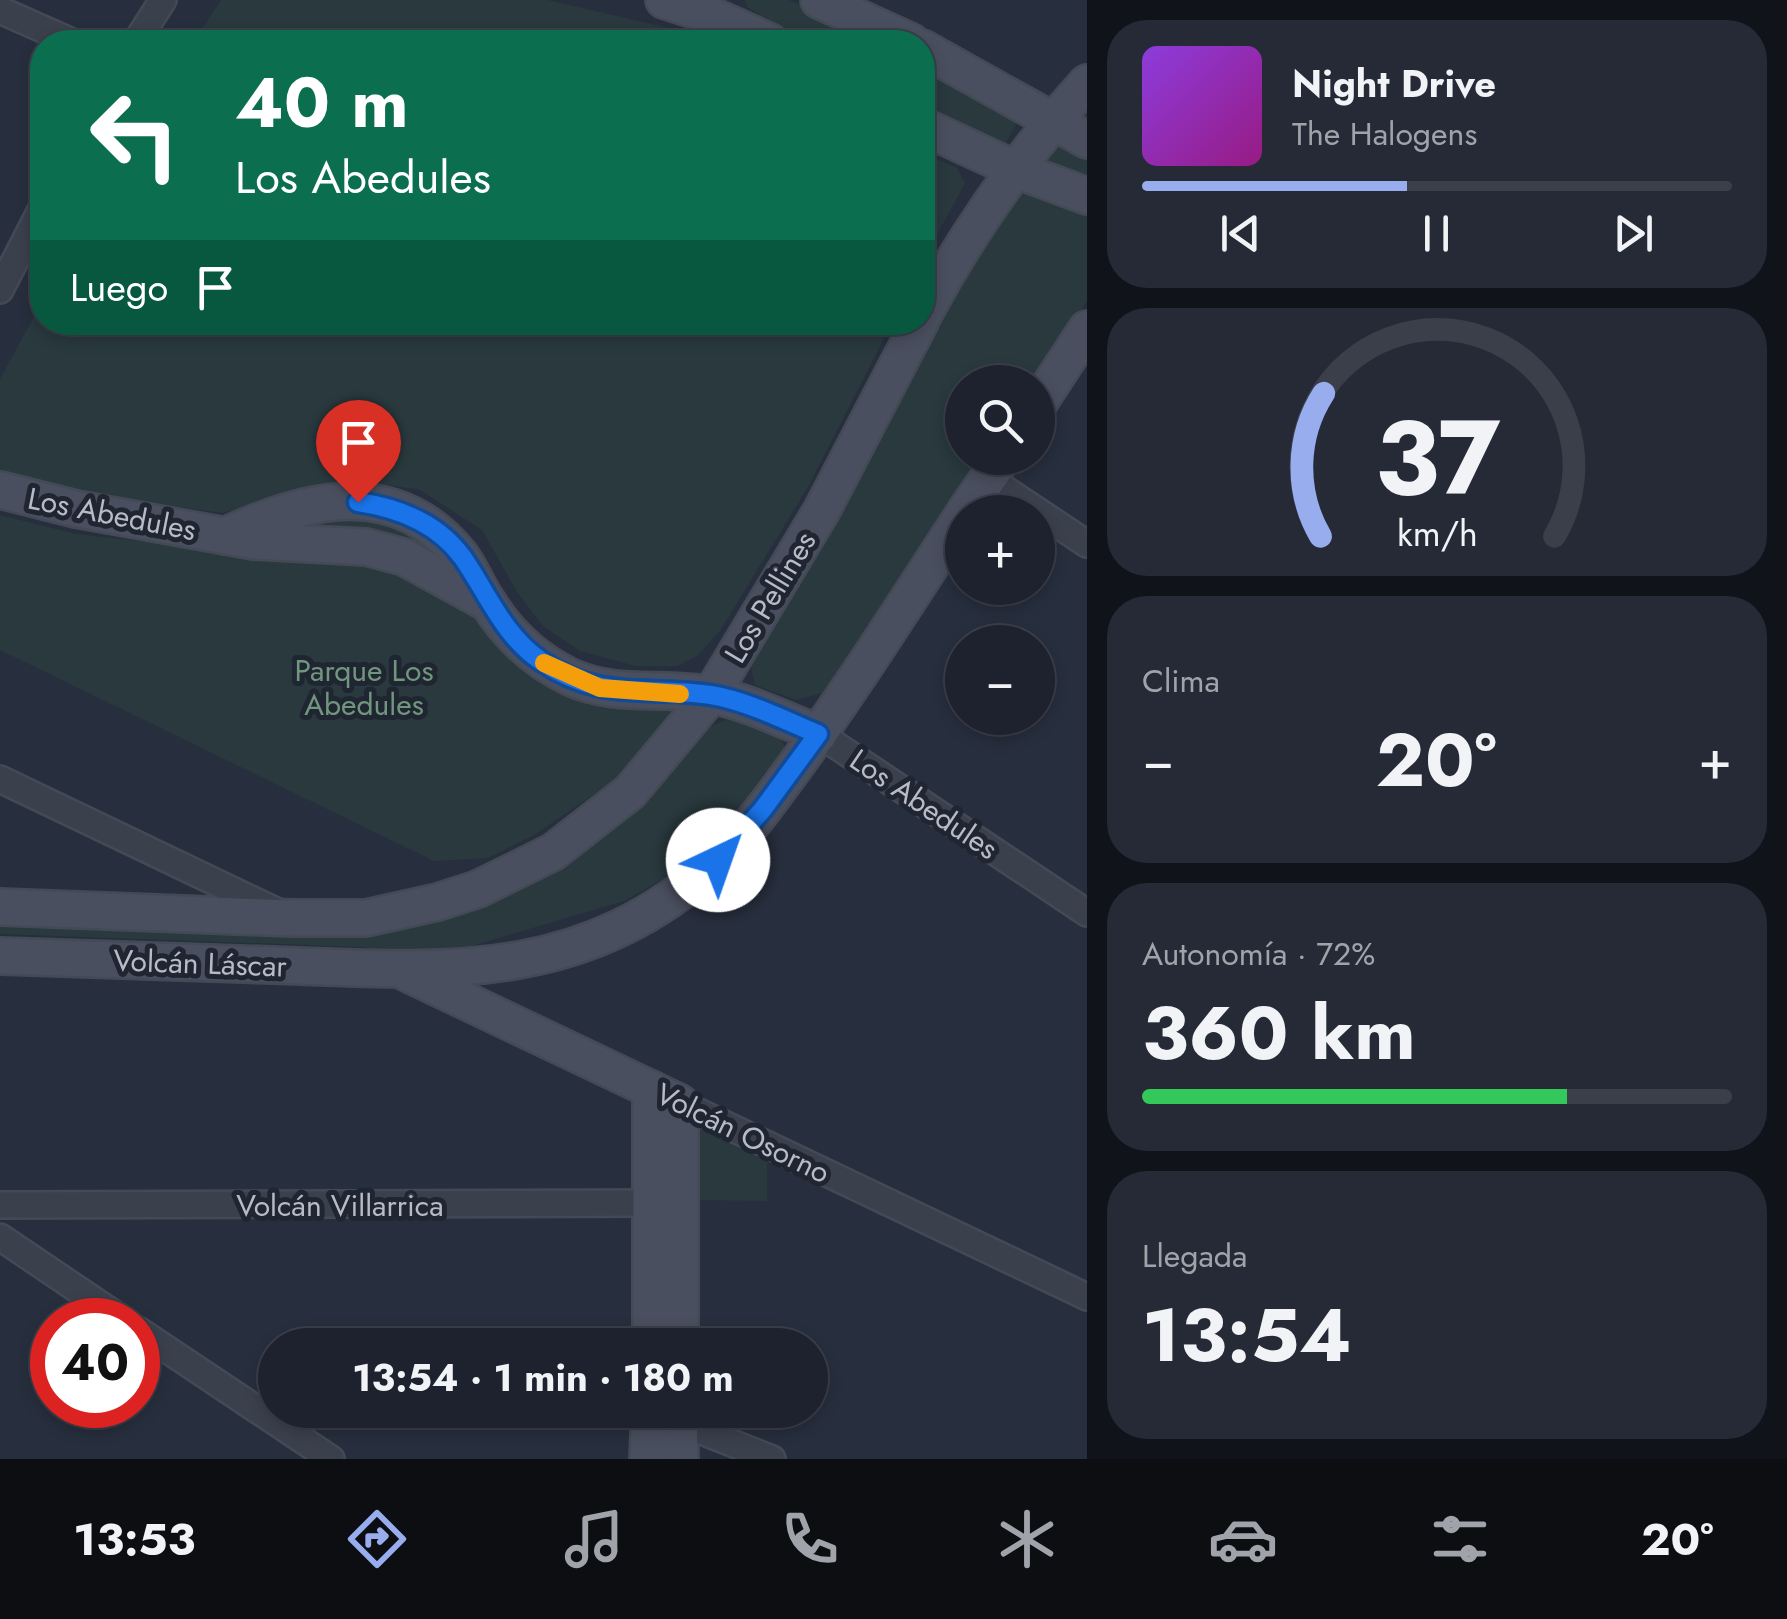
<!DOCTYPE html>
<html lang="es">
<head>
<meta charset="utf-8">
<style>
  :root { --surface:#1d222e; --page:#252a36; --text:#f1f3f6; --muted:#a0a4aa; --line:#3b3f4a; --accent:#97aded }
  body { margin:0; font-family:Jost,sans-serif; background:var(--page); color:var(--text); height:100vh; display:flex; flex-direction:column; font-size:38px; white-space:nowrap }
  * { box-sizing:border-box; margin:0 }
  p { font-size:32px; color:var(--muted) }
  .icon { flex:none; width:55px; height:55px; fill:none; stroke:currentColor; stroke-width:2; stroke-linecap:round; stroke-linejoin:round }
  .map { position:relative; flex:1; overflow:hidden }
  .side { display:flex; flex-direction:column; gap:20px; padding:20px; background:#101319; width:700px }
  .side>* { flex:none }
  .guide { position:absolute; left:30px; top:30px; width:905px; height:305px; border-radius:40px; box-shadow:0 5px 15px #0003,0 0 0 2px var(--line); background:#0b6e4f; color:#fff; overflow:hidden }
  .tools { position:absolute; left:945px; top:365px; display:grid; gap:20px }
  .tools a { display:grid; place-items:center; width:110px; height:110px; border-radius:50%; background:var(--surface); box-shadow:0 5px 15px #0003,0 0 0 2px var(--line); font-size:50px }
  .speed { position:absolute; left:30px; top:1298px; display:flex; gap:20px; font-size:50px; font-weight:700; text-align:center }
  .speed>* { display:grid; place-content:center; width:130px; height:130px; border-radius:50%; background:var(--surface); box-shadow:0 5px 15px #0003,0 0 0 2px var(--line); line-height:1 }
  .speed .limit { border:15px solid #d22; background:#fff; color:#111 }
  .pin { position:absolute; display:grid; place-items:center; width:85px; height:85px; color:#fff; margin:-102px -42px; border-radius:50% 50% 50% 0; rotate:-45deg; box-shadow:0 0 10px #0007 }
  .pin .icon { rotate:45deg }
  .me { position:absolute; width:110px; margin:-55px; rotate:42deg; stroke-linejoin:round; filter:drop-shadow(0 0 8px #0008) }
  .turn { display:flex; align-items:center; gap:35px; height:210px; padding:0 40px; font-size:45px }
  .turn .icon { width:130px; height:130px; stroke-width:2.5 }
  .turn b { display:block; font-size:70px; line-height:85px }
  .then { display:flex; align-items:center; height:95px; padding:0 40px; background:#0003; gap:20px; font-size:38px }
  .big { font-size:75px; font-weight:700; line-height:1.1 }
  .side .tile { flex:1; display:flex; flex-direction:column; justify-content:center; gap:15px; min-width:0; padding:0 35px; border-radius:40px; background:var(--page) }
  .side .dial { align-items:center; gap:0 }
  .dial svg { height:260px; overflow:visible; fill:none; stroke:var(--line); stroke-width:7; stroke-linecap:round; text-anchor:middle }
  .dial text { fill:var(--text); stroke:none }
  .song { display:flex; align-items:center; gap:30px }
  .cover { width:120px; height:120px; border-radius:15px; background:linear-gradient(135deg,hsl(270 70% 55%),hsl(310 70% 35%)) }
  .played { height:10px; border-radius:5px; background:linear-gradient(90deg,var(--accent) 45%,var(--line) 45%) }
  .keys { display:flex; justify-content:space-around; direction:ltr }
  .heat { display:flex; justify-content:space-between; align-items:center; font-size:55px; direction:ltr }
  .charge { height:15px; border-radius:8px; background:linear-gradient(90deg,#34c759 72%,var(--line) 0) }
  .trip { position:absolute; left:258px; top:1328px; width:570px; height:100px; border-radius:50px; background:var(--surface); box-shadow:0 5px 15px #0003,0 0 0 2px var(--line); font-weight:700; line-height:100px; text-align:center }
  .tab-bar { display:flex; height:160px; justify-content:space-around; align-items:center; background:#0c0e12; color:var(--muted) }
  .tab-bar .icon { width:70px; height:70px }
  .tab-bar .on { color:var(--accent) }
  .tab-bar b { font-size:45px; color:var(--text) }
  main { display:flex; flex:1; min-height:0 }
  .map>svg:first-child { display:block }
  .green { fill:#29393e }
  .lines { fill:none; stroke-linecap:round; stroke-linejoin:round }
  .street-casing { stroke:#444956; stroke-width:30 }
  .secondary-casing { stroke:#444956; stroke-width:40 }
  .street { stroke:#3b404d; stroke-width:25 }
  .secondary { stroke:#4a4f5f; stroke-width:35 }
  .route-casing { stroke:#114b97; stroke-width:25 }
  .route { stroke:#1a73e8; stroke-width:18 }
  .slow { stroke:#f59e0b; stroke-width:18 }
  .labels { text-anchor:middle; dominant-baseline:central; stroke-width:10; stroke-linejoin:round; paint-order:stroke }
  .street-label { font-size:30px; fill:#b7bbc8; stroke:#202532 }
  .park-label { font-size:30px; fill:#71967e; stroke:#202532 }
</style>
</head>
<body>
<main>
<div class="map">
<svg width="1087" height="1459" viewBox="0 0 1087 1459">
  <rect width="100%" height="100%" fill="#272e3d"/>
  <!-- green -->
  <g class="green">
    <polygon points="221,0 548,0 695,34 714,42 193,42"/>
    <polygon points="745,0 789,0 882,42 807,42 747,7"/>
    <polygon points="923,62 1020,116 1005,145 923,107"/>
    <polygon points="1087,105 1087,301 1035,382 962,382 962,458 986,458 826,692 796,700 755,685 747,653 959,274"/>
    <polygon points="923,153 957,168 965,183 923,261"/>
    <polygon points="42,302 42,322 892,323 808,487 720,631 697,656 677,666 635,666 580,651 543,626 517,592 482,530 420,490 355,480 223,513 117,499 0,475 0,379"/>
    <path d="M331,513c52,7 93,11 124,58l-195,-39z"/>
    <polygon points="0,515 76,534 176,545 228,545 331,552 440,584 513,650 693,703 618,778 534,835 488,858 434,861 0,650"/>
    <polygon points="726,720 780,732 786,753 764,773 727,826 704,850 679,870 624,901 472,946 402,957 362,947 0,934 0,917 354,932 573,856 605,834 660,785 703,729"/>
    <polygon points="695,1127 767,1162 767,1201 696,1200"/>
  </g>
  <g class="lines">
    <defs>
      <g id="street">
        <polyline points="0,10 72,42"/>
        <polyline points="136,42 163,0"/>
        <polyline points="0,290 42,208"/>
        <polyline points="988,478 1087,544"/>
        <polyline points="819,734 1087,913"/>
        <polyline points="0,779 280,913"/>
        <polyline points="680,1103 1087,1297"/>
        <polyline points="0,1205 665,1203"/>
        <polyline points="0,1237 123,1320"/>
        <polyline points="138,1330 331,1459"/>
        <polyline points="679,1422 772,1459"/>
      </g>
      <g id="secondary">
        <polyline points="664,0 710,15 770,42"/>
        <polyline points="819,0 911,42"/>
        <polyline points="922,48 1087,140"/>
        <polyline points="922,126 1017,170 1087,196"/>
        <path d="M922,317c45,-84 101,-164 165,-234"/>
        <polyline points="1038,404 1087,329"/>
        <polyline points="0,490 76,509 254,541 366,547 404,557 486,602"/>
        <polyline points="965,512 1002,458"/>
        <path d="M225,536c81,-38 170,-61 235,19 11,14 17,32 27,46 20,33 48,59 83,76 46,21 93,9 142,18 36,7 72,25 107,39"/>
        <polyline points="0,907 292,918 366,918 438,902 478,889 553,852 630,792 711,695 822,510 920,322"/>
        <path d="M0,956c91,3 182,6 273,9 168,6 309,20 443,-103 30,-27 53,-61 77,-93 60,-82 114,-168 169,-252"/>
        <polyline points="407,973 680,1103 680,1345"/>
        <polyline points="651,1089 651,1345"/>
        <polyline points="679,1410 680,1459"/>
        <polyline points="648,1459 650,1410"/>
      </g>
    </defs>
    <!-- street casing -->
    <use href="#street" class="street-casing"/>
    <!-- secondary casing -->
    <use href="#secondary" class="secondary-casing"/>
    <!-- street -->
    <use href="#street" class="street"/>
    <!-- secondary -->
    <use href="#secondary" class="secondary"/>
  </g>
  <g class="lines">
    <defs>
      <path id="route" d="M358,502c41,6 80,21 105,56 25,36 40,77 78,103 62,42 105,24 170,34 36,6 73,25 107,39l-55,75 -45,51"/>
    </defs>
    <!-- route casing -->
    <use href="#route" class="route-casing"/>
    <!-- route -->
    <use href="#route" class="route"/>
    <!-- slow -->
    <polyline class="slow" points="544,663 600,688 680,694"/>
  </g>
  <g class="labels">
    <!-- street labels -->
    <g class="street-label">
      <text transform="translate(112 514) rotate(11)">Los Abedules</text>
      <text transform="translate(770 597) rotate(-59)">Los Pellines</text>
      <text transform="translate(924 804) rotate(34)">Los Abedules</text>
      <text transform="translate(200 963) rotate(2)">Volcán Láscar</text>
      <text transform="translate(743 1133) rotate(26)">Volcán Osorno</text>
      <text x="340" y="1205">Volcán Villarrica</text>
    </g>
    <!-- park labels -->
    <g class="park-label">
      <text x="364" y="670">Parque Los<tspan x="364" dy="34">Abedules</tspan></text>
    </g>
  </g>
</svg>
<div class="tools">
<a><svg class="icon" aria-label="search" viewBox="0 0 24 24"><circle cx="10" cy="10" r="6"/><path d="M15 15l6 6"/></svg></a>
<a>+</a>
<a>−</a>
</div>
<div class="speed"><div class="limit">40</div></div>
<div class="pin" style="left:358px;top:502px;background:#d93025"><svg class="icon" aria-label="arrive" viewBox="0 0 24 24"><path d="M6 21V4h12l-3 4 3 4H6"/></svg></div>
<svg class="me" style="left:718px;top:860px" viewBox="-20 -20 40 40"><circle r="19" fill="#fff"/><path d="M0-13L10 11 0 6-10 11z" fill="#1a73e8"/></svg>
<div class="trip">13:54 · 1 min · 180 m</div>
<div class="guide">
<div class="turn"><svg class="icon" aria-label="left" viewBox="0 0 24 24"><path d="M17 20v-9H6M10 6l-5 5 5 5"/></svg><div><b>40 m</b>Los Abedules</div></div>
<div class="then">Luego<svg class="icon" aria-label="arrive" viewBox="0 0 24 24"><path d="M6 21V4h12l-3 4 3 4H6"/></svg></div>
</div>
</div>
<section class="side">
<div class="tile">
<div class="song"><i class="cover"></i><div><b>Night Drive</b><p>The Halogens</p></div></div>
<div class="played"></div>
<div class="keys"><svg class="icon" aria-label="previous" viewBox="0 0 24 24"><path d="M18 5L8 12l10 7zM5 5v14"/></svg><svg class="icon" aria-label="pause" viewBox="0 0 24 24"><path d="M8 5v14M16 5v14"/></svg><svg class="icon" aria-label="next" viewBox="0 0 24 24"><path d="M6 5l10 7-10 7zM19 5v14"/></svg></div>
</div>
<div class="tile dial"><svg viewBox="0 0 100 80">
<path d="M14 69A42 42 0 1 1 86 69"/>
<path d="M14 69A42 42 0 0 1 15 25" stroke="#97aded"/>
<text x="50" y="56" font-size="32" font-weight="700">37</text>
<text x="50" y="72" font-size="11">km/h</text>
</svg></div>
<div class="tile"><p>Clima</p>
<div class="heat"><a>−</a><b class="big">20°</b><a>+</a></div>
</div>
<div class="tile"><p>Autonomía · 72%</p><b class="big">360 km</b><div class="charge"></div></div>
<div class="tile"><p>Llegada</p><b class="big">13:54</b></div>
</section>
</main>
<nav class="tab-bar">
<b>13:53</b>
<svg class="icon on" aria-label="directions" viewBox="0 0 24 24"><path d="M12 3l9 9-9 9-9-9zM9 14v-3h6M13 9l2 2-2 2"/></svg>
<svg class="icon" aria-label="music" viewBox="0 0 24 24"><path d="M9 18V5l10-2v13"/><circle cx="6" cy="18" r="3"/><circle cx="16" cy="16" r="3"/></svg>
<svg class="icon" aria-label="phone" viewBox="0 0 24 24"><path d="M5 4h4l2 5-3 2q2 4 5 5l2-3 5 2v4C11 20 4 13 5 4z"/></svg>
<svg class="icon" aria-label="climate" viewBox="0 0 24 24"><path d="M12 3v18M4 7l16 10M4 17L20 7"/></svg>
<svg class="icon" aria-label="car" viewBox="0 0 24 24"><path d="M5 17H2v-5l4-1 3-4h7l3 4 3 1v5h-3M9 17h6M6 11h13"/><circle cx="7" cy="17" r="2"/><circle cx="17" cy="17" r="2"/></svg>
<svg class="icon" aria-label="filters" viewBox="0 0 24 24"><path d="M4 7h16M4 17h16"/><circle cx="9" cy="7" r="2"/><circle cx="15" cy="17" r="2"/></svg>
<b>20°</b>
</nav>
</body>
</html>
